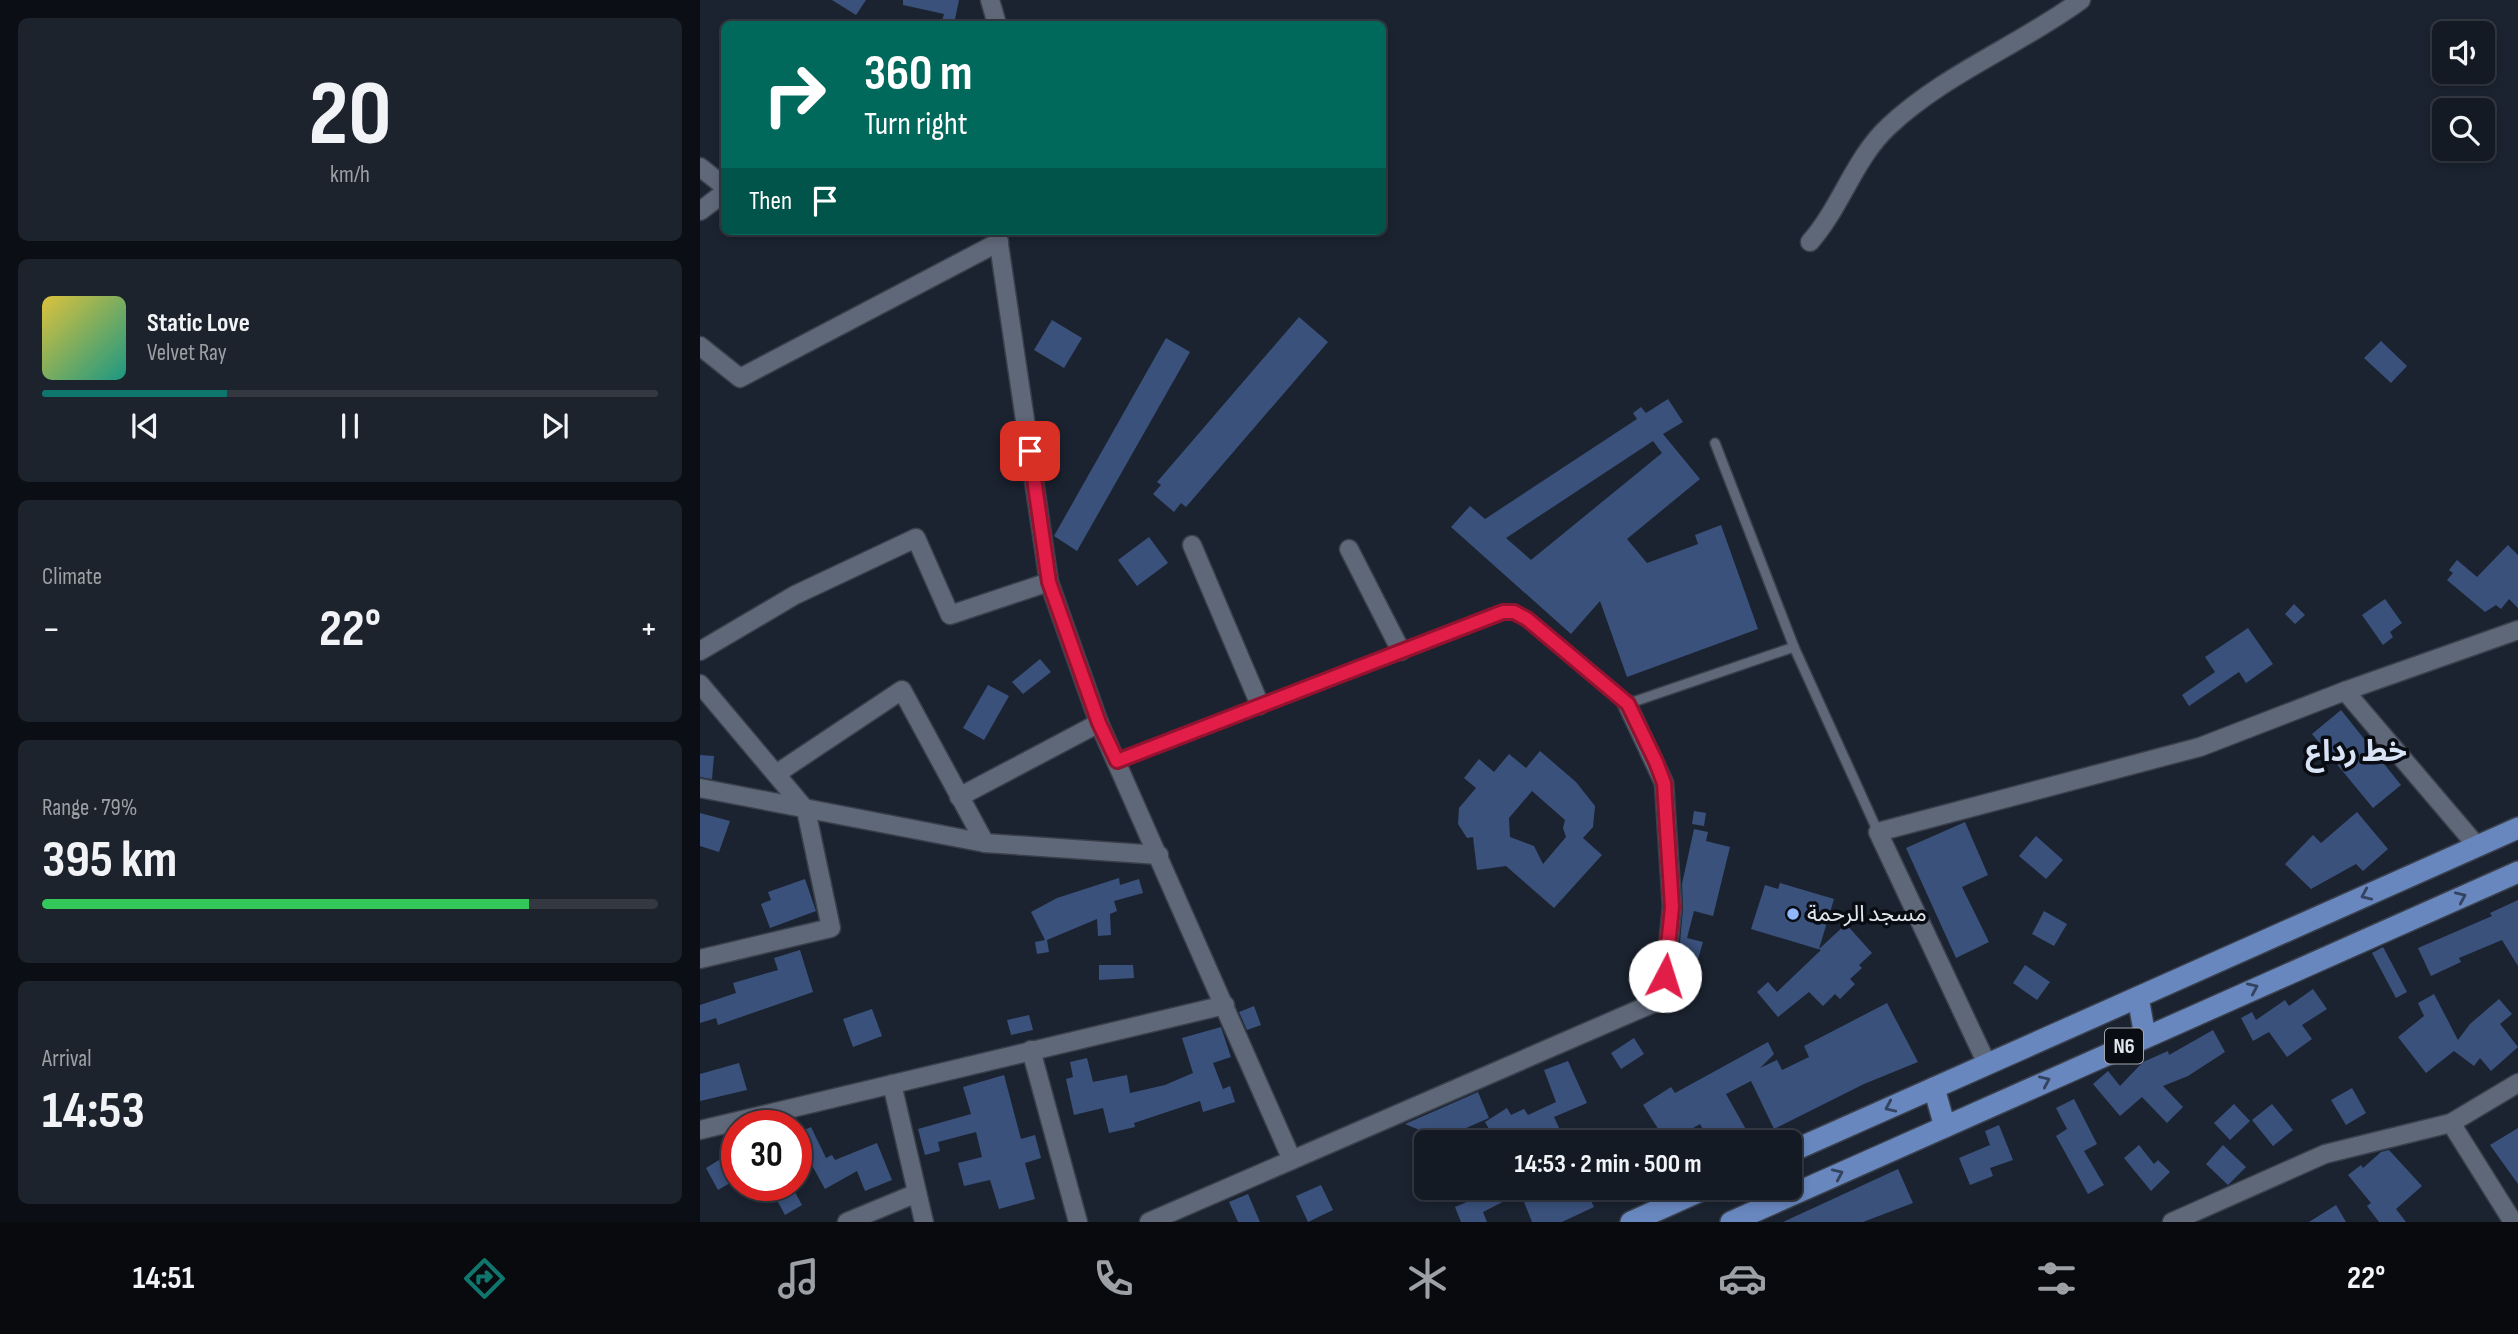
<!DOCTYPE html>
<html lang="en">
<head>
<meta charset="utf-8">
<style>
  :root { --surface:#141a24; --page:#1d232c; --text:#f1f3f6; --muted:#9da1a6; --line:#333841; --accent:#0f766e }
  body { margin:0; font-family:"Sofia Sans Condensed","Noto Sans Arabic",sans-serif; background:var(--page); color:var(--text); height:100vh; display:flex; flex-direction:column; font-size:26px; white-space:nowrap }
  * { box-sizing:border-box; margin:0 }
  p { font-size:23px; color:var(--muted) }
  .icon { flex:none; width:38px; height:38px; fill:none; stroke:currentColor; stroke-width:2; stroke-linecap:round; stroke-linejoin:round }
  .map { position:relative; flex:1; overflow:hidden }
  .side { display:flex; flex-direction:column; gap:18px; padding:18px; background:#0b0e14; width:700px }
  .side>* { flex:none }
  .guide { position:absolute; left:21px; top:21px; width:665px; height:214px; border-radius:10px; box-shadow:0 4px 10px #0003,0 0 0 2px var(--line); background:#00695c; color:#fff; overflow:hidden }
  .tools { position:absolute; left:1732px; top:21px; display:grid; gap:14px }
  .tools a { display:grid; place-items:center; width:63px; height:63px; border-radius:10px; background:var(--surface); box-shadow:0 4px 10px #0003,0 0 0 2px var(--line); font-size:35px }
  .speed { position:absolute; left:21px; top:1110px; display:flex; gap:14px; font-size:35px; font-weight:700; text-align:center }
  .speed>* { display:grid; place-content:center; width:91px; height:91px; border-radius:50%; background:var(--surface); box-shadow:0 4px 10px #0003,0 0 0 2px var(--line); line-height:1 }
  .speed .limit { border:10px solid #d22; background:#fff; color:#111 }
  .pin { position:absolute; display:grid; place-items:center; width:60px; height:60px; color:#fff; margin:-30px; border-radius:14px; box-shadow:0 4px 10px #0006 }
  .me { position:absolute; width:77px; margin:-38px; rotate:5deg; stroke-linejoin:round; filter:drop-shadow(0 0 5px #0008) }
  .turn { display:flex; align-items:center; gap:24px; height:147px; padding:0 28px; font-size:32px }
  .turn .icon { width:91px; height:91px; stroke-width:2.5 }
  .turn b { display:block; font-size:49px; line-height:60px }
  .then { display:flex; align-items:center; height:66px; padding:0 28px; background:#0003; gap:14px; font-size:26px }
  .big { font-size:52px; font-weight:700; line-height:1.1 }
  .side .widget { flex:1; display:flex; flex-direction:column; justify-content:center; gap:10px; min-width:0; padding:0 24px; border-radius:10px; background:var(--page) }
  .side .dial { align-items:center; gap:0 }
  .dial b { font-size:91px; line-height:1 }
  .song { display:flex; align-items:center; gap:21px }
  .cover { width:84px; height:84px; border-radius:10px; background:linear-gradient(135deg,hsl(50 70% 55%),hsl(170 70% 35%)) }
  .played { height:7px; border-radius:4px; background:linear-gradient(90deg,var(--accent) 30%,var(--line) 30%) }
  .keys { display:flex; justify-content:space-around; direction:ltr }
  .heat { display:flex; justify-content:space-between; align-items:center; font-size:38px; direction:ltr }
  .charge { height:10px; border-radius:5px; background:linear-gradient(90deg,#34c759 79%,var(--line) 0) }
  .trip { position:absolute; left:714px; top:1130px; width:388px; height:70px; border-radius:10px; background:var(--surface); box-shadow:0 4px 10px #0003,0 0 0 2px var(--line); font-weight:700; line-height:70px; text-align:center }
  .tab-bar { display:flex; height:112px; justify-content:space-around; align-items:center; background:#080a0e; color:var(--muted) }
  .tab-bar .icon { width:49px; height:49px }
  .tab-bar .active { color:var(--accent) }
  .tab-bar b { font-size:32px; color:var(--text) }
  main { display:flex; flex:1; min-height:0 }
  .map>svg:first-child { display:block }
  .building { fill:#3a517c; fill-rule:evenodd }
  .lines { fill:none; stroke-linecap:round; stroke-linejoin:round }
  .lane-casing { stroke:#3a404b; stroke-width:12 }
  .street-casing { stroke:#3a404b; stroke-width:21 }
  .primary-casing { stroke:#3a404b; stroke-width:24 }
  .lane { stroke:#5f6879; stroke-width:9 }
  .street { stroke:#5f6879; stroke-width:18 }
  .primary { stroke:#6887bf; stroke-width:21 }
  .oneway { stroke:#344360 }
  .route-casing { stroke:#92132f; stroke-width:18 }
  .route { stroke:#e11d48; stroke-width:12 }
  .poi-dot { fill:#91b8fd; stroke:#090c12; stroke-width:2.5 }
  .labels { text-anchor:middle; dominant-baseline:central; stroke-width:7; stroke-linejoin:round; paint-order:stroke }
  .shield { fill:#090c12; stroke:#a0a4ac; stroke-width:2 }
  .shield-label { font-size:21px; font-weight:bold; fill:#e0e5ee }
  .poi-label { font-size:23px; fill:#e0e5ee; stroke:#090c12; text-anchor:start }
  .district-label { font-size:30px; font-weight:bold; fill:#d8e3f5; stroke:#090c12 }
</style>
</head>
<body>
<main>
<section class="side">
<div class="widget dial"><b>20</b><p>km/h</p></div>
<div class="widget">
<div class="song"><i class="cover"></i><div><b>Static Love</b><p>Velvet Ray</p></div></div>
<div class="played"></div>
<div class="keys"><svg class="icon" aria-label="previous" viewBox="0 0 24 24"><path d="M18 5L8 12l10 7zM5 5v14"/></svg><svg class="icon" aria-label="pause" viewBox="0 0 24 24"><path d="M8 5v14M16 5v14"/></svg><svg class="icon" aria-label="next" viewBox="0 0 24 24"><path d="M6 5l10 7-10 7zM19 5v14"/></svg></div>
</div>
<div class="widget"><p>Climate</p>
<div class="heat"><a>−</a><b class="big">22°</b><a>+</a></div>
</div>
<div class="widget"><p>Range · 79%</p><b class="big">395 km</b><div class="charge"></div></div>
<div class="widget"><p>Arrival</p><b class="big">14:53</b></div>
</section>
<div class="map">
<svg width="1818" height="1222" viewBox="0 0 1818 1222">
  <rect width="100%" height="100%" fill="#1b2330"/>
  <!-- building -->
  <g class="building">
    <polygon points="132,0 166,0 156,15"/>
    <polygon points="203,0 259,0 254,24 241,24 244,14 203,5"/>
    <polygon points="599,317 628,342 486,507 481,503 474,512 453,494 461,485 457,482"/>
    <polygon points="352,320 382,338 364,368 334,350"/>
    <polygon points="466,338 490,352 377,551 354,536"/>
    <polygon points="1681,341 1707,366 1691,383 1664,358"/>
    <path d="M968,399l15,23 -20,12 37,45 -73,60 20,24 51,-19 -3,-9 26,-10 37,104 -131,48 -27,-76 -29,33 -120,-107 19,-21 15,13 152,-100 -4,-6 8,-6 5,6zM953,441l9,12 -131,107 -25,-22z"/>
    <polygon points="449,537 468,563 437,586 418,560"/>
    <polygon points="1808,545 1818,555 1818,608 1809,599 1801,609 1796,605 1785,612 1747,580 1753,573 1749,570 1757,560 1777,577"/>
    <polygon points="1685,599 1702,623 1690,632 1693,637 1683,645 1662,615"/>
    <polygon points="1594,604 1605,615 1595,624 1585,614"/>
    <polygon points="1548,628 1573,664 1546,683 1539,672 1489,706 1482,695 1515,672 1505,657"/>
    <polygon points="340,659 351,672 323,694 312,682"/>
    <polygon points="288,685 309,696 284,740 263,728"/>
    <polygon points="1641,710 1701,785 1673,808 1612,734"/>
    <path d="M840,751l36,31 19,24 -2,21 -10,11 19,17 -48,53 -48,-42 -29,4 -4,-33 -6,1 -9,-14 1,-16 17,-20 -12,-10 15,-19 15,13 15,-18 17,14zM832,791l33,29 -2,8 3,9 -23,27 -9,-18 -24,-9 -1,-19z"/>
    <polygon points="0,755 14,756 12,779 0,777"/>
    <polygon points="994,811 1006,813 1004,826 992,824"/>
    <polygon points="1657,812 1688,849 1663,871 1656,864 1611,889 1585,864 1613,835 1621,843"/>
    <polygon points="0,813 30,821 19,852 0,846"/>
    <polygon points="1265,822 1288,875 1262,887 1289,942 1256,958 1206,848"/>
    <polygon points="994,829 1008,832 1006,841 1030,847 1013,916 994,911 987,938 1003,942 998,959 979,954 983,908 982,884"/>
    <polygon points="1336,836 1363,860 1346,879 1319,856"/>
    <polygon points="419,878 420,885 439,879 443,893 414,901 417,911 410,914 411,935 398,936 397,919 347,940 349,952 337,954 335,942 345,940 331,912 357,898"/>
    <polygon points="105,879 116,911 70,928 61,904 71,900 68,892"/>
    <polygon points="1080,883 1134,899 1119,949 1146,924 1172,953 1159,965 1162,968 1150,979 1155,984 1140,999 1135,994 1123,1006 1109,992 1078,1017 1057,992 1068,982 1077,992 1121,950 1051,929 1065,885 1078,889"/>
    <polygon points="1818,900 1818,966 1802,940 1759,958 1761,962 1731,976 1718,948 1792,916 1790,913"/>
    <polygon points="1344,911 1367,924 1354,946 1332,934"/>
    <polygon points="1683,947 1707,992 1696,998 1672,953"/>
    <polygon points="100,950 113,992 18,1025 16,1018 0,1023 0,1005 36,993 33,983 78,970 74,958"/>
    <polygon points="399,965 433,965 434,978 399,980"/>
    <polygon points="1325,965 1350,982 1337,1000 1313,983"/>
    <polygon points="1613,989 1627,1009 1602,1025 1612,1039 1587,1057 1569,1032 1553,1041 1541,1018 1552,1012 1556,1020 1585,1000 1589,1006"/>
    <polygon points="1734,994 1758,1040 1770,1024 1799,999 1812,1014 1800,1024 1818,1047 1791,1071 1780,1058 1774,1066 1754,1051 1726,1073 1698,1037 1724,1016 1718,1003"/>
    <polygon points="1187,1003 1218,1062 1164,1084 1074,1129 1051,1081 1026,1094 1048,1133 1032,1143 1011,1143 1000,1124 967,1143 943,1105 971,1087 975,1093 1068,1042 1074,1054 1060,1068 1077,1060 1082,1070 1109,1057 1104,1046"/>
    <polygon points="554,1006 561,1025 547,1030 539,1012"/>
    <polygon points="172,1009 182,1036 153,1047 143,1019"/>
    <polygon points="329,1015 333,1030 311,1035 307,1020"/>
    <polygon points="521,1027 531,1057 513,1063 523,1089 530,1086 535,1102 503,1112 500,1101 434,1123 435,1127 409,1133 403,1108 374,1115 366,1079 373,1077 370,1062 387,1058 393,1082 427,1075 430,1093 465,1085 493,1073 482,1038"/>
    <polygon points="1513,1030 1525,1052 1488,1076 1463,1086 1483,1107 1467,1123 1442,1097 1420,1116 1393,1084 1408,1071 1420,1086 1443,1062 1468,1051 1469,1055"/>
    <polygon points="934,1038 944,1054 921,1069 911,1053"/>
    <polygon points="868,1061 887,1103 854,1117 866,1143 797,1143 785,1122 807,1108 811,1115 824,1109 828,1115 856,1102 844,1070"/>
    <polygon points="39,1063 47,1090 0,1101 0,1074"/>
    <polygon points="304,1075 321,1139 335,1135 341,1158 325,1163 335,1199 299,1209 290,1180 264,1186 258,1163 282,1157 276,1132 238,1142 240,1151 225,1155 218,1129 271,1114 263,1087"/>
    <polygon points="1652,1088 1666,1113 1646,1125 1631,1100"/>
    <polygon points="778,1092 789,1118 741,1139 705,1124"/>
    <polygon points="1374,1099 1397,1144 1384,1151 1404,1185 1388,1194 1356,1136 1367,1129 1356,1108"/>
    <polygon points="1534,1104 1550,1121 1530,1140 1514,1123"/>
    <polygon points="1572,1104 1593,1130 1573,1146 1552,1120"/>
    <polygon points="1299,1125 1313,1160 1290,1168 1293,1176 1270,1185 1259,1158 1290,1145 1285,1131"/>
    <polygon points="111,1127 126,1158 132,1155 135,1160 177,1143 192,1180 165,1191 157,1171 125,1189 109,1160 96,1166 96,1134"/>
    <polygon points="1818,1128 1818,1184 1790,1145"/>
    <polygon points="1439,1145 1454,1164 1458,1160 1470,1172 1451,1191 1424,1158"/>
    <polygon points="1523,1145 1546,1167 1528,1185 1506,1164"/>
    <polygon points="1689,1150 1722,1186 1696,1209 1706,1222 1679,1222 1667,1206 1671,1203 1648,1175 1661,1165 1663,1168 1681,1152"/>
    <polygon points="24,1157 37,1179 18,1190 6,1168"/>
    <polygon points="1198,1169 1213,1203 1163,1222 1083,1222"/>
    <polygon points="79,1185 91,1185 102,1205 85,1215 71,1189"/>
    <polygon points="621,1185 633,1210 608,1222 596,1196"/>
    <polygon points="779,1188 830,1188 783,1212 787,1222 761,1222 755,1207 783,1195"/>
    <polygon points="872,1188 885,1188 894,1207 862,1222 832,1222 824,1202 849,1191 852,1198"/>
    <polygon points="548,1194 560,1222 538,1222 529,1202"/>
    <polygon points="1636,1205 1646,1222 1609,1222"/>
  </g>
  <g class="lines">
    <defs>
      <g id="lane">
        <polyline points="1015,443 1094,647 1178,832"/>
        <polyline points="417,761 803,612 814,612 827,619 927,704 1094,647"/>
      </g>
      <g id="street">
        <polyline points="290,0 297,24"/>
        <polyline points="0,167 24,186"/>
        <polyline points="0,211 24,193"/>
        <polyline points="297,231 349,582 399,723 592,1160"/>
        <path d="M1110,242c31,-35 44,-83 78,-115 56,-53 132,-82 193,-127"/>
        <polyline points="0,346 40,378 299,242"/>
        <polyline points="492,545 560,705"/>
        <polyline points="649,549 701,651"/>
        <polyline points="0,651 95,595 216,538 250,615 349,582"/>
        <polyline points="0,684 106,810 131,928 0,959"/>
        <polyline points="1645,691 1777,846"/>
        <polyline points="76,774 202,690 285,843"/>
        <polyline points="0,788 285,843 459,855"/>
        <polyline points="259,797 399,723"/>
        <polyline points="331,1050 378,1222"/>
        <polyline points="1287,1064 1178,832 1500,747 1645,691 1818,630"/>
        <polyline points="192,1084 224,1222"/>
        <polyline points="1751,1123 1813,1222"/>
        <polyline points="0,1130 525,1005"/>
        <polyline points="147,1222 217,1193"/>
        <polyline points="449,1222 963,999 972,907 964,783 927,704"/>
        <polyline points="1472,1222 1625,1154 1751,1123 1818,1083"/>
      </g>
      <g id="primary">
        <polyline points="1438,997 1445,1036"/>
        <polyline points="1234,1088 1245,1127"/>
        <polyline points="1090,1152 1818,828"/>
        <polyline points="931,1222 1007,1188"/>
        <polyline points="1031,1222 1818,872"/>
      </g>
    </defs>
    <!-- lane casing -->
    <use href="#lane" class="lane-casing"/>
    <!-- street casing -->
    <use href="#street" class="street-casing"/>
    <!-- primary casing -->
    <use href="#primary" class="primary-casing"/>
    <!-- lane -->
    <use href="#lane" class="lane"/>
    <!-- street -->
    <use href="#street" class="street"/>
    <!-- primary -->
    <use href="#primary" class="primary"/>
  </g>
  <!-- one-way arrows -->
  <defs><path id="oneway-chevron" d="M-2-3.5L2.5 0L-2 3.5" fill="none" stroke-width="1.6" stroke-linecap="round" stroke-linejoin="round" transform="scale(1.75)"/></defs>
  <g class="oneway">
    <use href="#oneway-chevron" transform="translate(1666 895) rotate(156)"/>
    <use href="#oneway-chevron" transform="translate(1761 897) rotate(-24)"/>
    <use href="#oneway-chevron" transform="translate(1553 988) rotate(-24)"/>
    <use href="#oneway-chevron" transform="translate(1345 1081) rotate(-24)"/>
    <use href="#oneway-chevron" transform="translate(1190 1107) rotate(156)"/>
    <use href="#oneway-chevron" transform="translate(1138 1174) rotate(-24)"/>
  </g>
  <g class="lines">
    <defs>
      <polyline id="route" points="330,451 349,582 399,723 417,761 803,612 814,612 827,619 928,704 956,762 964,783 972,907 965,976"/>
    </defs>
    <!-- route casing -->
    <use href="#route" class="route-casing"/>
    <!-- route -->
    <use href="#route" class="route"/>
  </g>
  <!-- markers -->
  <circle class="poi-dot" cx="1093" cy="914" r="7"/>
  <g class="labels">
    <!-- shield labels -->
    <rect class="shield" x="1405" y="1028.5" width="38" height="35" rx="5"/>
    <g class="shield-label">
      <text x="1424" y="1046">N6</text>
    </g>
    <!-- poi labels -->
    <g class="poi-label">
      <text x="1107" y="914">مسجد الرحمة</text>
    </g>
    <!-- district labels -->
    <g class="district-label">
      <text x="1656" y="752">خط رداع</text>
    </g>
  </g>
</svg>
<div class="tools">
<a><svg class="icon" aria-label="sound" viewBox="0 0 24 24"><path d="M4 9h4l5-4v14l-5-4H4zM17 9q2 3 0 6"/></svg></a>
<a><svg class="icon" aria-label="search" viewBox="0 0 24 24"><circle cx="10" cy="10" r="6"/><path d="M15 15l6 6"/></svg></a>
</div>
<div class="speed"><div class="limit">30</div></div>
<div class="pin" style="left:330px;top:451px;background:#d93025"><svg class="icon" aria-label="arrive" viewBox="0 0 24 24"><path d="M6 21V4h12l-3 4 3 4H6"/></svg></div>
<svg class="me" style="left:965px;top:976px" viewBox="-20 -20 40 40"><circle r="19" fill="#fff"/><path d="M0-13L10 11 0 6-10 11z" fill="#e11d48"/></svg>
<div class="trip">14:53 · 2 min · 500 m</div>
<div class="guide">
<div class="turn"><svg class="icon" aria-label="right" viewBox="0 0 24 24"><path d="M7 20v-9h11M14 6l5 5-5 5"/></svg><div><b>360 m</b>Turn right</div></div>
<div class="then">Then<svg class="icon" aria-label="arrive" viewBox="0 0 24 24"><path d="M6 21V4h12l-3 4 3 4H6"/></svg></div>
</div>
</div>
</main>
<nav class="tab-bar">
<b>14:51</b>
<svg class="icon active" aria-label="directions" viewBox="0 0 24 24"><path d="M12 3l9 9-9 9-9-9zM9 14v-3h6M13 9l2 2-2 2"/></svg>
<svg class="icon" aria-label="music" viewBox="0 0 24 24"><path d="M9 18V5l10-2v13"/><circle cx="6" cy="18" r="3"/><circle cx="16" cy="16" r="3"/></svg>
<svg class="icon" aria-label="phone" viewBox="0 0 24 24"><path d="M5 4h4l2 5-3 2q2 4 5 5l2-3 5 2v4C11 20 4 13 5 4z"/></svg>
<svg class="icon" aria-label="climate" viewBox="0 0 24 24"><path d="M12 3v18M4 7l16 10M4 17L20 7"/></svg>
<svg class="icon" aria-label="car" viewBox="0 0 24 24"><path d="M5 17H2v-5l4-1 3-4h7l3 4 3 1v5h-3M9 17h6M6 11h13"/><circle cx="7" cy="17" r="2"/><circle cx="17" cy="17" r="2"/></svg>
<svg class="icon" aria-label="filters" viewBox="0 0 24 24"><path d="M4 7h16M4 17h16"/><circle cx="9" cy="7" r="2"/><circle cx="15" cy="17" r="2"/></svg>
<b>22°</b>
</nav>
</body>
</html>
